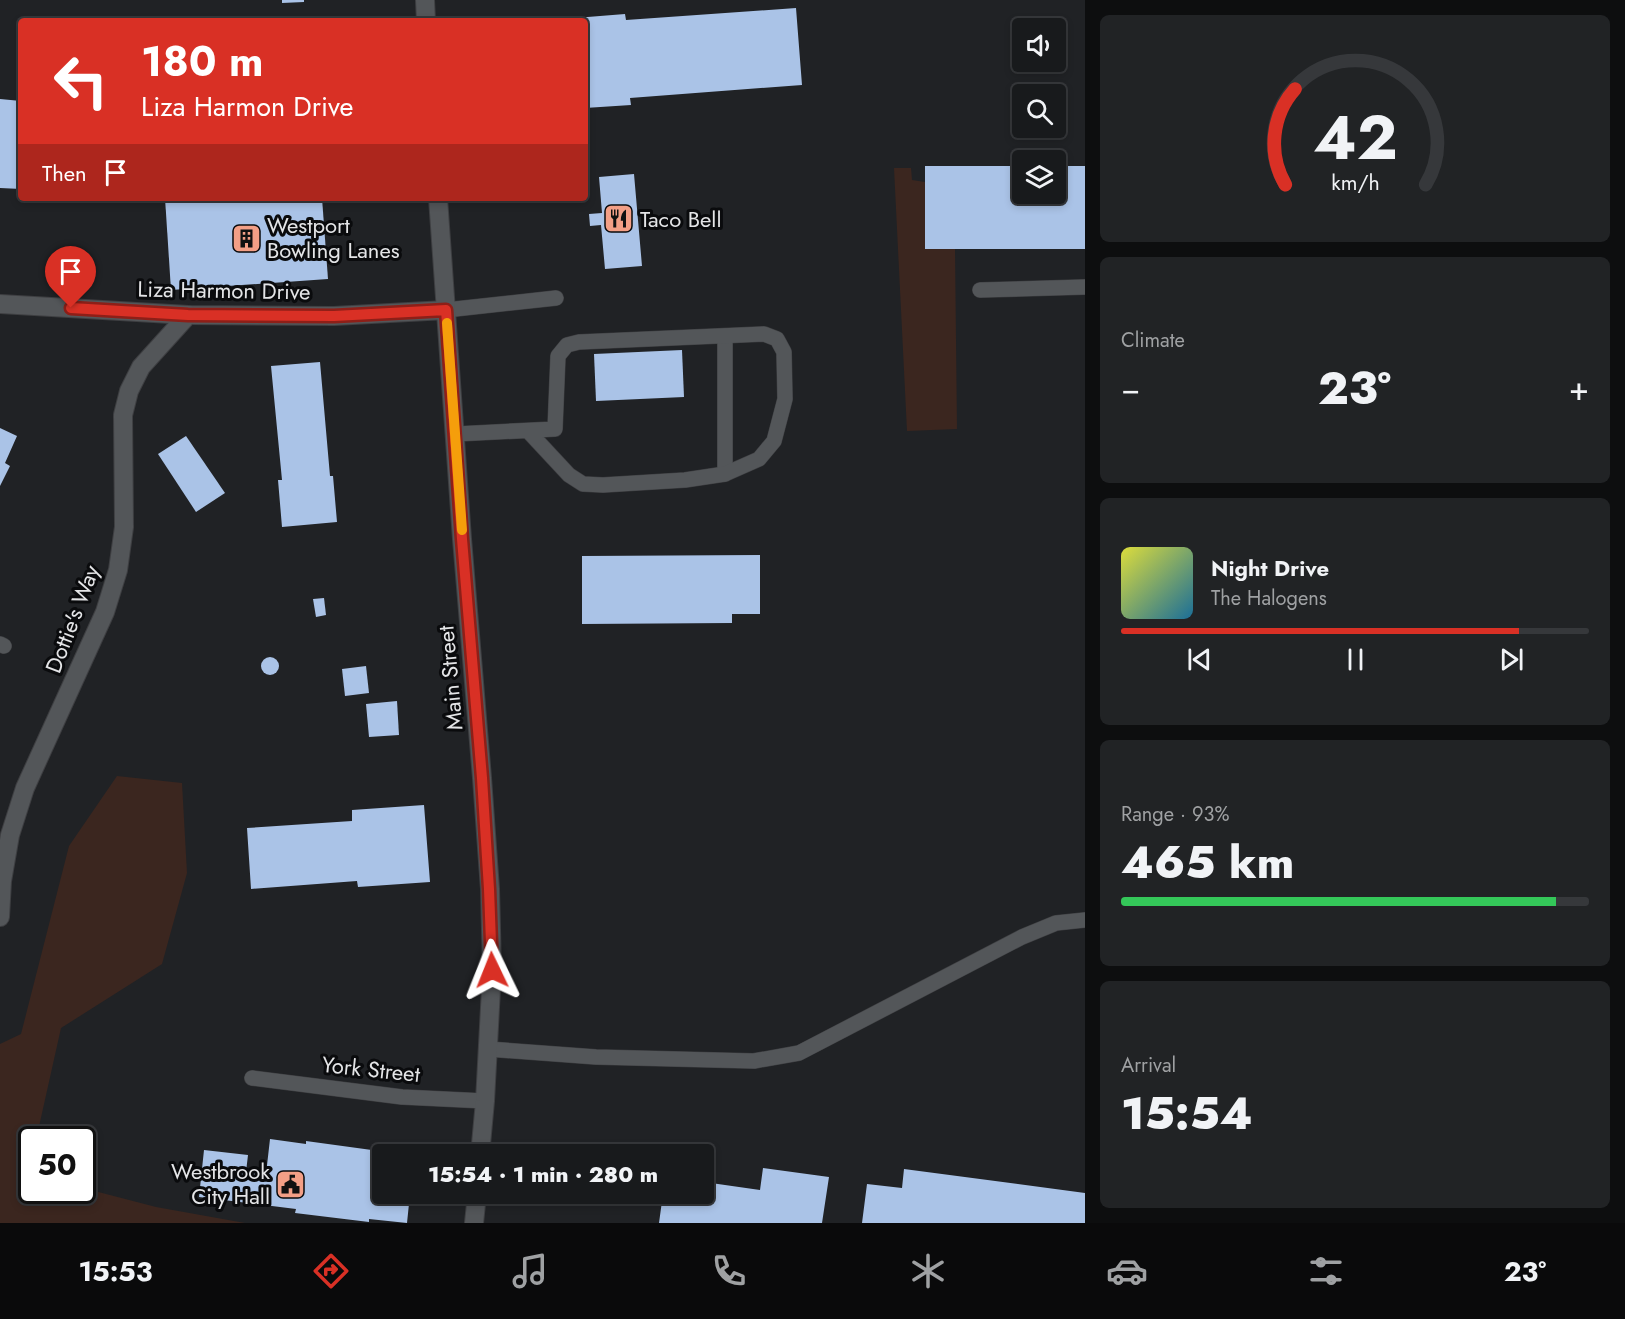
<!DOCTYPE html>
<html lang="en">
<head>
<meta charset="utf-8">
<style>
  :root { --surface:#181a1c; --page:#212325; --text:#f1f3f6; --muted:#9fa1a3; --line:#36383b; --accent:#d93025 }
  body { margin:0; font-family:Jost,sans-serif; background:var(--page); color:var(--text); height:100vh; display:flex; flex-direction:column; font-size:22px; white-space:nowrap }
  * { box-sizing:border-box; margin:0 }
  p { font-size:20px; color:var(--muted) }
  .icon { flex:none; width:33px; height:33px; fill:none; stroke:currentColor; stroke-width:2; stroke-linecap:round; stroke-linejoin:round }
  .map { position:relative; flex:1; overflow:hidden }
  .sheet { display:flex; flex-direction:column; gap:15px; padding:15px; background:#0d0e0f; width:540px }
  .sheet>* { flex:none }
  .banner { position:absolute; left:18px; top:18px; width:570px; height:183px; border-radius:6px; box-shadow:0 3px 9px #0003,0 0 0 2px var(--line); background:#d93025; color:#fff; overflow:hidden }
  .fabs { position:absolute; left:1012px; top:18px; display:grid; gap:12px }
  .fabs a { display:grid; place-items:center; width:54px; height:54px; border-radius:6px; background:var(--surface); box-shadow:0 3px 9px #0003,0 0 0 2px var(--line); font-size:30px }
  .speed { position:absolute; left:18px; top:1126px; display:flex; gap:12px; font-size:30px; font-weight:700; text-align:center }
  .speed>* { display:grid; place-content:center; width:78px; height:78px; border-radius:50%; background:var(--surface); box-shadow:0 3px 9px #0003,0 0 0 2px var(--line); line-height:1 }
  .speed .limit { border:3px solid #111; border-radius:9px; background:#fff; color:#111 }
  .pin { position:absolute; display:grid; place-items:center; width:51px; height:51px; color:#fff; margin:-62px -26px; border-radius:50% 50% 50% 0; rotate:-45deg; box-shadow:0 0 6px #0007 }
  .pin .icon { rotate:45deg }
  .me { position:absolute; width:66px; margin:-33px; rotate:358deg; stroke-linejoin:round; filter:drop-shadow(0 0 4px #0008) }
  .turn { display:flex; align-items:center; gap:21px; height:126px; padding:0 24px; font-size:27px }
  .turn .icon { width:78px; height:78px; stroke-width:2.5 }
  .turn b { display:block; font-size:42px; line-height:51px }
  .then { display:flex; align-items:center; height:57px; padding:0 24px; background:#0003; gap:12px; font-size:22px }
  .big { font-size:45px; font-weight:800; line-height:1.1 }
  .sheet .widget { flex:1; display:flex; flex-direction:column; justify-content:center; gap:9px; min-width:0; padding:0 21px; border-radius:9px; background:var(--page) }
  .sheet .dial { align-items:center; gap:0 }
  .dial svg { height:156px; overflow:visible; fill:none; stroke:var(--line); stroke-width:7; stroke-linecap:round; text-anchor:middle }
  .dial text { fill:var(--text); stroke:none }
  .song { display:flex; align-items:center; gap:18px }
  .cover { width:72px; height:72px; border-radius:9px; background:linear-gradient(135deg,hsl(60 70% 55%),hsl(200 70% 35%)) }
  .played { height:6px; border-radius:3px; background:linear-gradient(90deg,var(--accent) 85%,var(--line) 85%) }
  .keys { display:flex; justify-content:space-around; direction:ltr }
  .heat { display:flex; justify-content:space-between; align-items:center; font-size:33px; direction:ltr }
  .charge { height:9px; border-radius:4px; background:linear-gradient(90deg,#34c759 93%,var(--line) 0) }
  .trip { position:absolute; left:372px; top:1144px; width:342px; height:60px; border-radius:6px; background:var(--surface); box-shadow:0 3px 9px #0003,0 0 0 2px var(--line); font-weight:800; line-height:60px; text-align:center }
  .tab-bar { display:flex; height:96px; justify-content:space-around; align-items:center; background:#0a0a0b; color:var(--muted) }
  .tab-bar .icon { width:42px; height:42px }
  .tab-bar .on { color:var(--accent) }
  .tab-bar b { font-size:27px; color:var(--text) }
  main { display:flex; flex:1; min-height:0 }
  .map>svg:first-child { display:block }
  .green { fill:#3b261f }
  .building { fill:#aac3e7 }
  .lines { fill:none; stroke-linecap:round; stroke-linejoin:round }
  .lane-casing { stroke:#3e3f42; stroke-width:16 }
  .street-casing { stroke:#3e3f42; stroke-width:20 }
  .secondary-casing { stroke:#3e3f42; stroke-width:20 }
  .lane { stroke:#535659; stroke-width:15 }
  .street { stroke:#535659; stroke-width:18 }
  .secondary { stroke:#535659; stroke-width:18 }
  .route-casing { stroke:#8d1f18; stroke-width:15 }
  .route { stroke:#d93025; stroke-width:10 }
  .slow { stroke:#f59e0b; stroke-width:10 }
  .labels { text-anchor:middle; dominant-baseline:central; stroke-width:6; stroke-linejoin:round; paint-order:stroke }
  .poi-label { font-size:22px; fill:#e4e5e7; stroke:#0a0b0d; text-anchor:start }
  .street-label { font-size:22px; fill:#e4e5e7; stroke:#0a0b0d }
</style>
</head>
<body>
<main>
<div class="map">
<svg width="1085" height="1223" viewBox="0 0 1085 1223">
  <rect width="100%" height="100%" fill="#202225"/>
  <!-- green -->
  <g class="green">
    <polygon points="894,168 911,168 912,180 925,182 955,249 957,429 907,431"/>
    <polygon points="117,776 182,783 187,873 162,964 61,1028 36,1140 32,1140 32,1191 82,1191 83,1188 156,1207 245,1223 0,1223 0,1044 21,1034 69,846"/>
  </g>
  <!-- building -->
  <g class="building">
    <polygon points="282,0 304,0 304,2 282,3"/>
    <polygon points="796,8 802,85 630,98 631,105 585,108 585,21 576,21 575,18 625,14 626,20"/>
    <polygon points="0,99 21,101 21,189 0,188"/>
    <polygon points="925,166 1023,166 1023,194 1056,194 1056,166 1085,166 1085,249 925,249"/>
    <polygon points="634,174 642,266 605,269 601,225 590,226 589,214 602,213 599,177"/>
    <polygon points="165,198 322,198 328,279 171,290"/>
    <polygon points="682,350 684,397 596,401 594,354"/>
    <polygon points="320,362 330,476 333,476 337,522 282,527 278,480 282,480 271,366"/>
    <polygon points="0,428 17,436 5,463 10,466 0,486"/>
    <polygon points="186,436 225,493 196,512 158,454"/>
    <polygon points="760,555 760,614 732,614 732,623 582,624 582,556"/>
    <polygon points="324,598 326,615 316,617 313,599"/>
    <circle cx="270" cy="666" r="9"/>
    <polygon points="366,666 369,693 345,696 342,669"/>
    <polygon points="397,701 399,735 369,737 366,704"/>
    <polygon points="424,805 430,882 358,887 357,881 251,889 247,828 352,821 352,810"/>
    <polygon points="270,1139 306,1144 306,1141 401,1154 401,1155 382,1155 382,1194 410,1194 407,1223 369,1219 369,1222 295,1213 296,1209 199,1197 204,1150 248,1155 246,1172 266,1174"/>
    <polygon points="763,1168 829,1177 822,1223 659,1223 662,1201 639,1198 639,1194 704,1194 704,1182 760,1190"/>
    <polygon points="904,1169 1085,1193 1085,1223 862,1223 867,1184 902,1188"/>
  </g>
  <g class="lines">
    <defs>
      <g id="lane">
        <polyline points="980,290 1085,287"/>
        <polyline points="446,310 556,298"/>
        <polyline points="725,336 725,474"/>
        <polyline points="456,434 555,429 558,356 567,345 579,342 764,334 777,339 784,352 785,399 774,441 759,459 725,474 685,480 603,485 583,484 569,475 528,431"/>
        <polyline points="0,644 4,646"/>
        <polyline points="488,1049 596,1057 754,1061 799,1053 1022,937 1056,923 1085,920"/>
        <polyline points="252,1078 402,1097 485,1101"/>
      </g>
      <g id="street">
        <polyline points="0,304 188,315 334,316 446,310"/>
        <polyline points="0,917 2,881 10,835 25,788 105,612 118,570 124,527 123,415 129,391 141,367 188,315"/>
      </g>
      <g id="secondary">
        <polyline points="425,0 426,21"/>
        <polyline points="438,198 462,539 482,778 490,889 492,970 485,1101 480,1155"/>
        <polyline points="474,1223 477,1194"/>
      </g>
    </defs>
    <!-- lane casing -->
    <use href="#lane" class="lane-casing"/>
    <!-- street casing -->
    <use href="#street" class="street-casing"/>
    <!-- secondary casing -->
    <use href="#secondary" class="secondary-casing"/>
    <!-- lane -->
    <use href="#lane" class="lane"/>
    <!-- street -->
    <use href="#street" class="street"/>
    <!-- secondary -->
    <use href="#secondary" class="secondary"/>
  </g>
  <g class="lines">
    <defs>
      <polyline id="route" points="71,308 188,315 334,316 446,310 462,539 482,778 489,889 492,970"/>
    </defs>
    <!-- route casing -->
    <use href="#route" class="route-casing"/>
    <!-- route -->
    <use href="#route" class="route"/>
    <!-- slow -->
    <polyline class="slow" points="447,323 462,530"/>
  </g>
  <!-- icons -->
  <defs>
    <symbol id="restaurant-square" viewBox="-11 -11 22 22"><rect x="-9" y="-9" width="18" height="18" rx="4" fill="#f39f86" stroke="#0a0b0d"/><path d="M-5-6h1v4h1v-4h1v4h1v-4h1v5L-1.5 .5V6h-2V.5L-5-1ZM5-6V6H3V1.5H1.5Q1.5-4 5-6Z" fill="#111"/></symbol>
    <symbol id="building-square" viewBox="-11 -11 22 22"><rect x="-9" y="-9" width="18" height="18" rx="4" fill="#f39f86" stroke="#0a0b0d"/><path d="M-4-6H4V6H1V3H-1V6H-4ZM-2.5-4.3h1.7v1.8h-1.7ZM.8-4.3h1.7v1.8H.8ZM-2.5-1h1.7V.8h-1.7ZM.8-1h1.7V.8H.8Z" fill="#111"/></symbol>
    <symbol id="civic-square" viewBox="-11 -11 22 22"><rect x="-9" y="-9" width="18" height="18" rx="4" fill="#f39f86" stroke="#0a0b0d"/><path d="M-.6-6.5H3V-4.5H.6V-3L4-1V1h2V6H-6V1h2V-1L-.6-3ZM-1.2 2.5V6h2.4V2.5Z" fill="#111"/></symbol>
  </defs>
  <g fill-rule="evenodd">
    <use href="#restaurant-square" x="602" y="202" width="33" height="33"/>
    <use href="#building-square" x="230" y="222" width="33" height="33"/>
    <use href="#civic-square" x="274" y="1168" width="33" height="33"/>
  </g>
  <g class="labels">
    <!-- poi labels -->
    <g class="poi-label">
      <text x="640" y="219">Taco Bell</text>
      <text x="267" y="225">Westport<tspan x="267" dy="25">Bowling Lanes</tspan></text>
      <text x="270" y="1171" text-anchor="end">Westbrook<tspan x="270" dy="25">City Hall</tspan></text>
    </g>
    <!-- street labels -->
    <g class="street-label">
      <text transform="translate(224 290) rotate(1)">Liza Harmon Drive</text>
      <text transform="translate(72 619) rotate(-69)">Dottie's Way</text>
      <text transform="translate(450 678) rotate(-95)">Main Street</text>
      <text transform="translate(371 1069) rotate(6)">York Street</text>
    </g>
  </g>
</svg>
<div class="fabs">
<a><svg class="icon" aria-label="sound" viewBox="0 0 24 24"><path d="M4 9h4l5-4v14l-5-4H4zM17 9q2 3 0 6"/></svg></a>
<a><svg class="icon" aria-label="search" viewBox="0 0 24 24"><circle cx="10" cy="10" r="6"/><path d="M15 15l6 6"/></svg></a>
<a><svg class="icon" aria-label="layers" viewBox="0 0 24 24"><path d="M12 4l9 5-9 5-9-5zM3 14l9 5 9-5"/></svg></a>
</div>
<div class="speed"><div class="limit">50</div></div>
<div class="pin" style="left:71px;top:308px;background:#d93025"><svg class="icon" aria-label="arrive" viewBox="0 0 24 24"><path d="M6 21V4h12l-3 4 3 4H6"/></svg></div>
<svg class="me" style="left:492px;top:970px" viewBox="-20 -20 40 40"><path d="M0-17L14 15 0 8-14 15z" fill="#d93025" stroke="#fff" stroke-width="4"/></svg>
<div class="trip">15:54 · 1 min · 280 m</div>
<div class="banner">
<div class="turn"><svg class="icon" aria-label="left" viewBox="0 0 24 24"><path d="M17 20v-9H6M10 6l-5 5 5 5"/></svg><div><b>180 m</b>Liza Harmon Drive</div></div>
<div class="then">Then<svg class="icon" aria-label="arrive" viewBox="0 0 24 24"><path d="M6 21V4h12l-3 4 3 4H6"/></svg></div>
</div>
</div>
<section class="sheet">
<div class="widget dial"><svg viewBox="0 0 100 80">
<path d="M14 69A42 42 0 1 1 86 69"/>
<path d="M14 69A42 42 0 0 1 19 20" stroke="#d93025"/>
<text x="50" y="56" font-size="32" font-weight="700">42</text>
<text x="50" y="72" font-size="11">km/h</text>
</svg></div>
<div class="widget"><p>Climate</p>
<div class="heat"><a>−</a><b class="big">23°</b><a>+</a></div>
</div>
<div class="widget">
<div class="song"><i class="cover"></i><div><b>Night Drive</b><p>The Halogens</p></div></div>
<div class="played"></div>
<div class="keys"><svg class="icon" aria-label="previous" viewBox="0 0 24 24"><path d="M18 5L8 12l10 7zM5 5v14"/></svg><svg class="icon" aria-label="pause" viewBox="0 0 24 24"><path d="M8 5v14M16 5v14"/></svg><svg class="icon" aria-label="next" viewBox="0 0 24 24"><path d="M6 5l10 7-10 7zM19 5v14"/></svg></div>
</div>
<div class="widget"><p>Range · 93%</p><b class="big">465 km</b><div class="charge"></div></div>
<div class="widget"><p>Arrival</p><b class="big">15:54</b></div>
</section>
</main>
<nav class="tab-bar">
<b>15:53</b>
<svg class="icon on" aria-label="directions" viewBox="0 0 24 24"><path d="M12 3l9 9-9 9-9-9zM9 14v-3h6M13 9l2 2-2 2"/></svg>
<svg class="icon" aria-label="music" viewBox="0 0 24 24"><path d="M9 18V5l10-2v13"/><circle cx="6" cy="18" r="3"/><circle cx="16" cy="16" r="3"/></svg>
<svg class="icon" aria-label="phone" viewBox="0 0 24 24"><path d="M5 4h4l2 5-3 2q2 4 5 5l2-3 5 2v4C11 20 4 13 5 4z"/></svg>
<svg class="icon" aria-label="climate" viewBox="0 0 24 24"><path d="M12 3v18M4 7l16 10M4 17L20 7"/></svg>
<svg class="icon" aria-label="car" viewBox="0 0 24 24"><path d="M5 17H2v-5l4-1 3-4h7l3 4 3 1v5h-3M9 17h6M6 11h13"/><circle cx="7" cy="17" r="2"/><circle cx="17" cy="17" r="2"/></svg>
<svg class="icon" aria-label="filters" viewBox="0 0 24 24"><path d="M4 7h16M4 17h16"/><circle cx="9" cy="7" r="2"/><circle cx="15" cy="17" r="2"/></svg>
<b>23°</b>
</nav>
</body>
</html>
